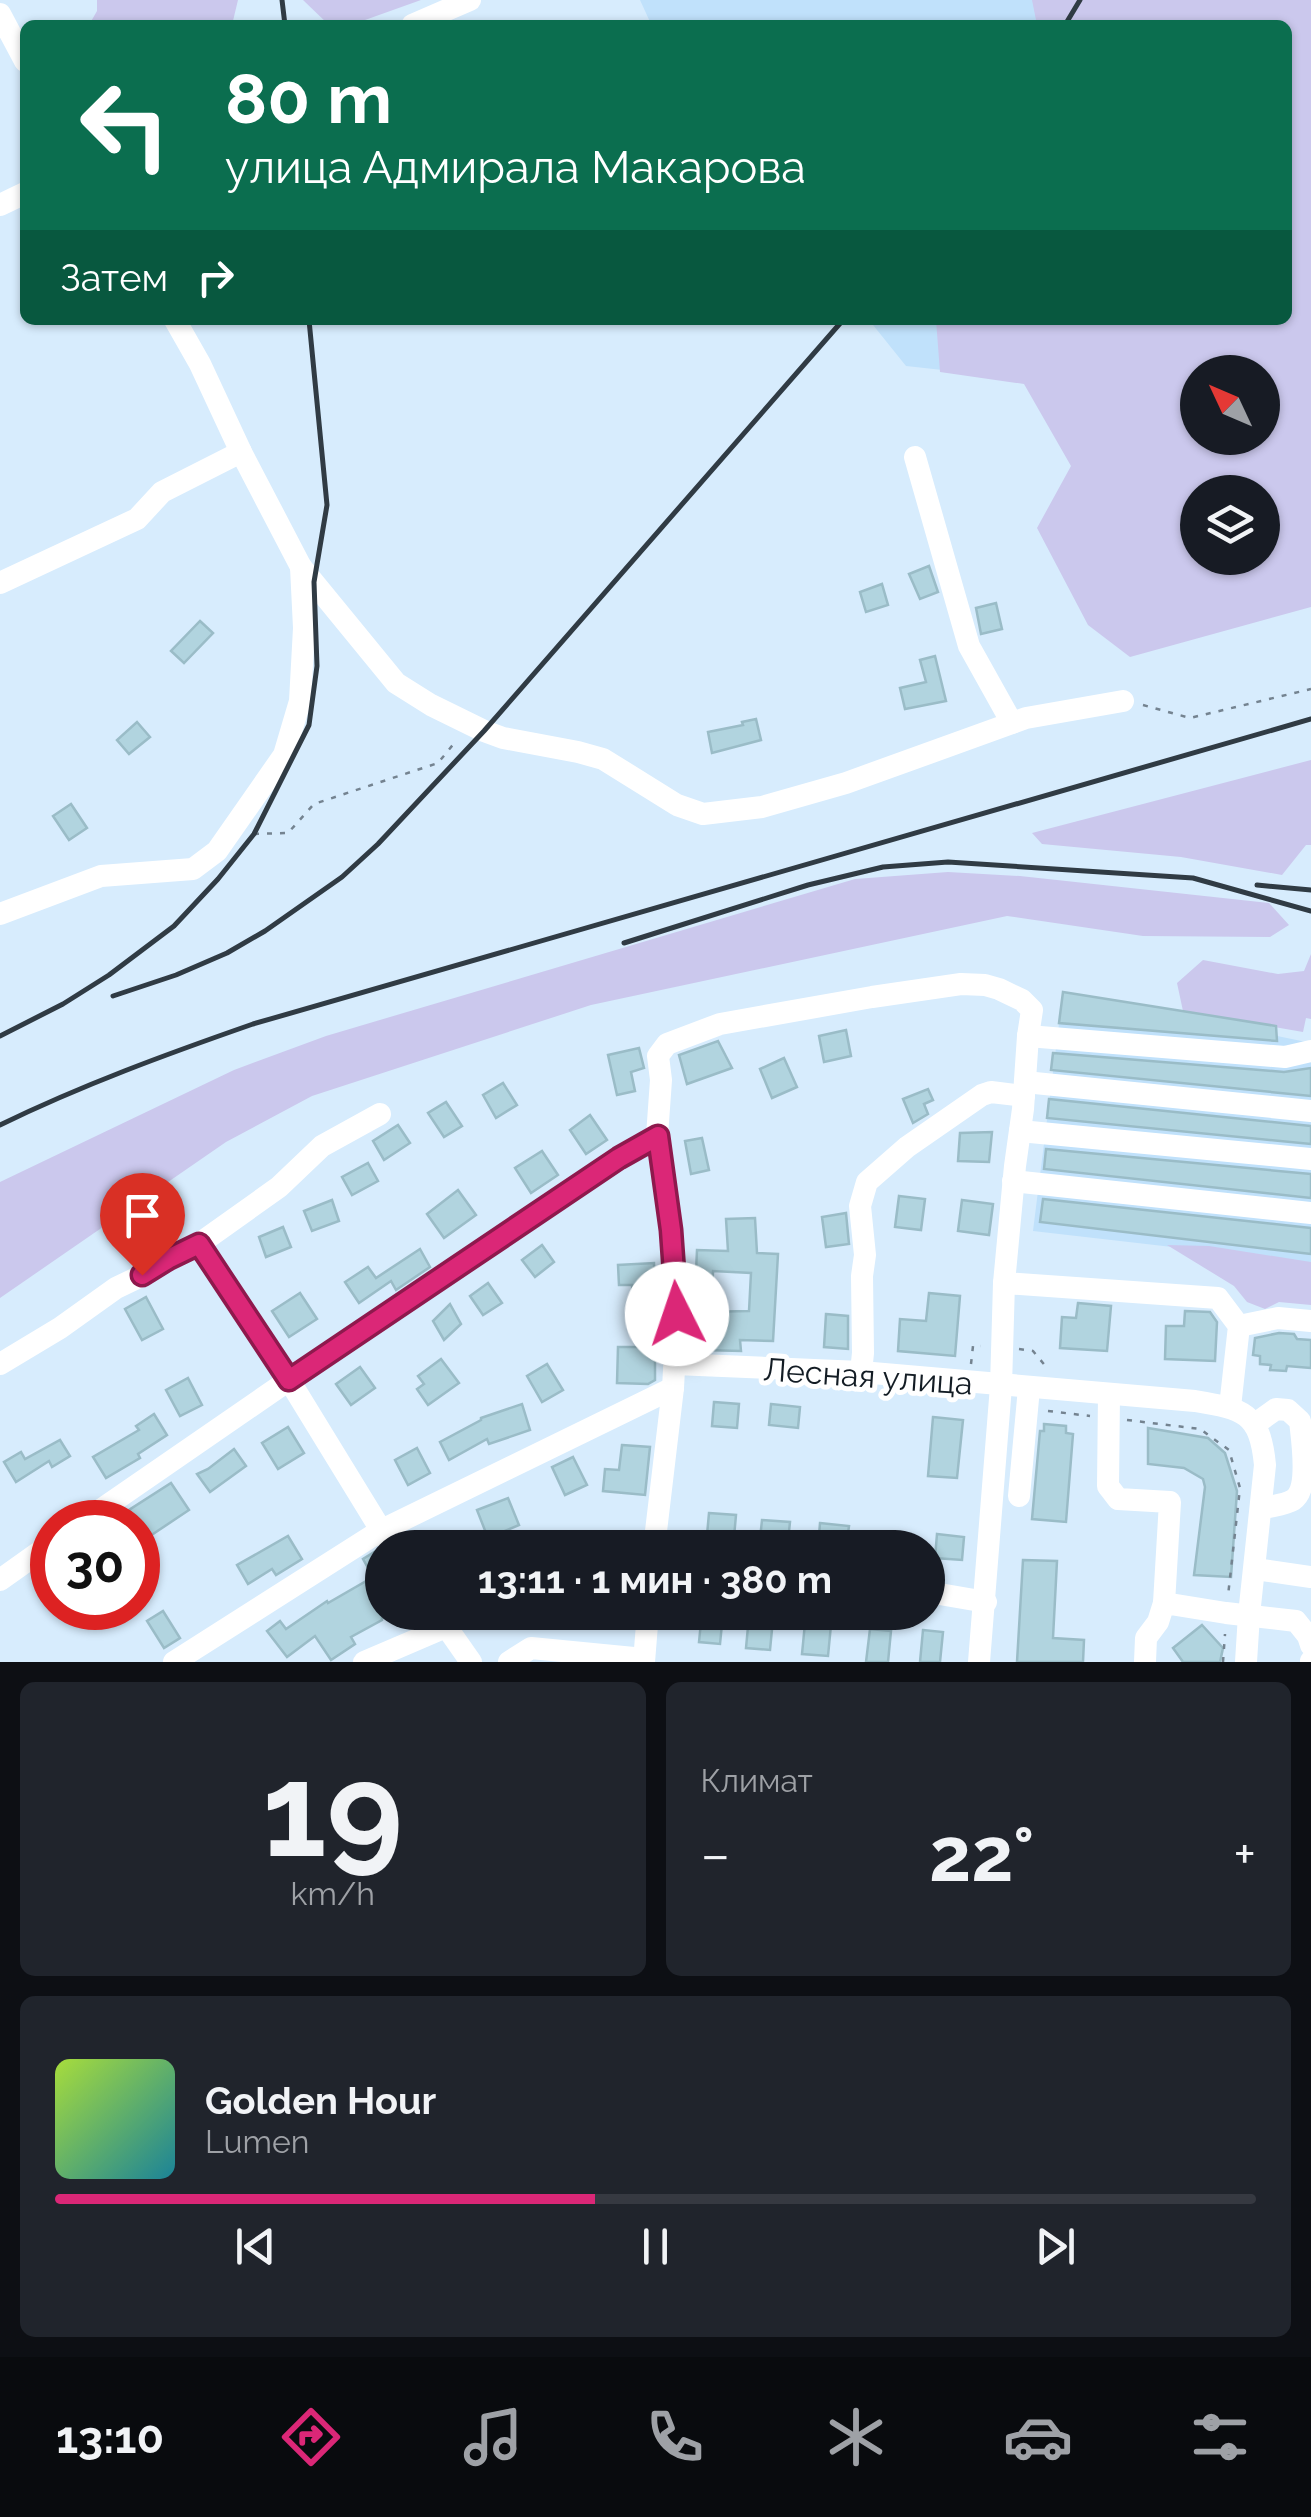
<!DOCTYPE html>
<html lang="ru">
<head>
<meta charset="utf-8">
<style>
  :root { --surface:#171b24; --page:#20242c; --text:#f1f3f6; --muted:#9ea1a6; --line:#363941; --accent:#db2777 }
  body { margin:0; font-family:Raleway,sans-serif; background:var(--page); color:var(--text); height:100vh; display:flex; flex-direction:column; font-size:38px; white-space:nowrap }
  * { box-sizing:border-box; margin:0 }
  p { font-size:32px; color:var(--muted) }
  .icon { flex:none; width:55px; height:55px; fill:none; stroke:currentColor; stroke-width:2; stroke-linecap:round; stroke-linejoin:round }
  .map { position:relative; height:1662px; overflow:hidden }
  .panel { display:flex; flex-direction:column; gap:20px; padding:20px; background:#0d0f14; flex:1 }
  .panel>* { flex:none }
  .top-card { position:absolute; left:20px; top:20px; width:1272px; height:305px; border-radius:15px; box-shadow:0 2px 8px #0004; background:#0b6e4f; color:#fff; overflow:hidden }
  .needle { width:65px; rotate:314deg }
  .controls { position:absolute; left:1180px; top:355px; display:grid; gap:20px }
  .controls a { display:grid; place-items:center; width:100px; height:100px; border-radius:50%; background:var(--surface); box-shadow:0 2px 8px #0004; font-size:50px }
  .speed { position:absolute; left:30px; top:1500px; display:flex; gap:20px; font-size:50px; font-weight:700; text-align:center }
  .speed>* { display:grid; place-content:center; width:130px; height:130px; border-radius:50%; background:var(--surface); box-shadow:0 2px 8px #0004; line-height:1 }
  .speed .limit { border:15px solid #d22; background:#fff; color:#111 }
  .pin { position:absolute; display:grid; place-items:center; width:85px; height:85px; color:#fff; margin:-102px -42px; border-radius:50% 50% 50% 0; rotate:-45deg; box-shadow:0 0 10px #0007 }
  .pin .icon { rotate:45deg }
  .me { position:absolute; width:110px; margin:-55px; rotate:356deg; stroke-linejoin:round; filter:drop-shadow(0 0 8px #0008) }
  .turn { display:flex; align-items:center; gap:35px; height:210px; padding:0 40px; font-size:45px }
  .turn .icon { width:130px; height:130px; stroke-width:2.5 }
  .turn b { display:block; font-size:70px; line-height:85px }
  .then { display:flex; align-items:center; height:95px; padding:0 40px; background:#0003; gap:20px; font-size:38px }
  .big { font-size:75px; font-weight:700; line-height:1.1 }
  .panel .card { flex:1; display:flex; flex-direction:column; justify-content:center; gap:15px; min-width:0; padding:0 35px; border-radius:15px; background:var(--page) }
  .panel .dial { align-items:center; gap:0 }
  .dial b { font-size:130px; line-height:1 }
  .song { display:flex; align-items:center; gap:30px }
  .cover { width:120px; height:120px; border-radius:15px; background:linear-gradient(135deg,hsl(80 70% 55%),hsl(190 70% 35%)) }
  .played { height:10px; border-radius:5px; background:linear-gradient(90deg,var(--accent) 45%,var(--line) 45%) }
  .keys { display:flex; justify-content:space-around; direction:ltr }
  .heat { display:flex; justify-content:space-between; align-items:center; font-size:55px; direction:ltr }
  .panel .tiles { flex:1; display:grid; gap:20px; grid-template-columns:1fr 1fr }
  .card:last-child { grid-column:span 2 }
  .trip { position:absolute; left:365px; top:1530px; width:580px; height:100px; border-radius:50px; background:var(--surface); box-shadow:0 2px 8px #0004; font-weight:700; line-height:100px; text-align:center }
  .tab-bar { display:flex; height:160px; justify-content:space-around; align-items:center; background:#090b0e; color:var(--muted) }
  .tab-bar .icon { width:70px; height:70px }
  .tab-bar .active { color:var(--accent) }
  .tab-bar b { font-size:45px; color:var(--text) }
  .map>svg:first-child { display:block }
  .built { fill:#c0e1fb }
  .green { fill:#cbc8ed; fill-rule:evenodd }
  .building { fill:#b1d4df; stroke:#9abcc7; stroke-width:2.5 }
  .lines { fill:none; stroke-linecap:round; stroke-linejoin:round }
  .path { stroke:#748390; stroke-width:2.5; stroke-dasharray:5 8; stroke-linecap:butt }
  .minor { stroke:#fff; stroke-width:22 }
  .rail { stroke:#303b44; stroke-width:5 }
  .route-casing { stroke:#8e194d; stroke-width:25 }
  .route { stroke:#db2777; stroke-width:18 }
  .labels { text-anchor:middle; dominant-baseline:central; stroke-width:10; stroke-linejoin:round; paint-order:stroke }
  .street-label { font-size:32px; fill:#131c24; stroke:#fff }
</style>
</head>
<body>
<div class="map">
<svg width="1311" height="1662" viewBox="0 0 1311 1662">
  <rect width="100%" height="100%" fill="#d7ecfd"/>
  <!-- built -->
  <g class="built">
    <polygon points="640,0 1311,0 1311,373 1198,372 1197,398 906,366 869,320 1288,320 1288,25 671,25 667,21 651,24"/>
    <polygon points="1063,992 1311,1043 1311,1263 1033,1231"/>
  </g>
  <!-- green -->
  <g class="green">
    <polygon points="97,0 238,0 232,25 89,25 97,11"/>
    <polygon points="303,0 421,0 351,25 329,25"/>
    <path d="M1032,0h279v607l-181,50 -42,-32 -51,-97 34,-62 -47,-82 -84,-12 -4,-52h352v-295h-251zM1262,372v66h-64v-66zM1198,492h64v66h-64z"/>
    <polygon points="1311,760 1311,845 1306,845 1282,875 1181,857 1042,844 1032,833"/>
    <polygon points="948,872 1020,876 1269,903 1289,925 1270,937 1143,936 1007,916 591,1005 312,1096 226,1142 0,1298 0,1182 234,1070 326,1036 855,879"/>
    <polygon points="1311,954 1311,1019 1306,1018 1303,1032 1183,1011 1177,983 1203,960 1278,974 1304,971"/>
    <polygon points="1167,1245 1209,1246 1311,1262 1311,1305 1279,1302 1265,1309 1247,1302 1234,1286"/>
  </g>
  <!-- building -->
  <g class="building">
    <polygon points="929,566 938,592 920,599 909,574"/>
    <polygon points="882,584 888,605 866,612 860,592"/>
    <polygon points="996,603 1002,629 981,634 976,608"/>
    <polygon points="200,621 213,633 184,663 171,651"/>
    <polygon points="935,656 946,701 905,709 900,688 926,682 920,660"/>
    <polygon points="756,719 761,740 712,753 708,732 743,725 742,722"/>
    <polygon points="137,722 150,737 129,754 117,740"/>
    <polygon points="71,804 87,828 69,840 53,816"/>
    <polygon points="1063,992 1276,1026 1277,1041 1059,1023"/>
    <polygon points="846,1030 851,1056 824,1062 819,1036"/>
    <polygon points="718,1041 732,1068 687,1084 679,1055"/>
    <polygon points="639,1048 644,1068 631,1072 635,1091 617,1095 608,1055"/>
    <polygon points="1053,1053 1284,1072 1311,1068 1311,1096 1051,1070"/>
    <polygon points="784,1058 797,1087 772,1098 760,1069"/>
    <polygon points="503,1083 517,1105 496,1118 483,1095"/>
    <polygon points="928,1089 933,1100 924,1104 928,1114 913,1123 903,1099"/>
    <polygon points="1049,1099 1311,1126 1311,1144 1047,1118"/>
    <polygon points="446,1102 462,1126 444,1137 428,1113"/>
    <polygon points="590,1115 607,1140 586,1154 570,1130"/>
    <polygon points="398,1125 410,1143 384,1160 373,1141"/>
    <polygon points="992,1132 989,1162 958,1161 960,1133"/>
    <polygon points="702,1138 709,1170 691,1174 685,1141"/>
    <polygon points="1046,1149 1311,1174 1311,1198 1044,1169"/>
    <polygon points="542,1151 558,1175 531,1193 515,1168"/>
    <polygon points="368,1163 378,1181 352,1195 342,1177"/>
    <polygon points="458,1190 476,1215 444,1238 427,1214"/>
    <polygon points="899,1196 925,1199 921,1230 895,1227"/>
    <polygon points="1043,1199 1311,1228 1311,1254 1040,1222"/>
    <polygon points="332,1200 339,1221 312,1231 304,1211"/>
    <polygon points="962,1200 993,1204 989,1235 958,1231"/>
    <polygon points="846,1213 849,1244 826,1247 822,1217"/>
    <polygon points="755,1218 757,1253 778,1254 773,1341 740,1340 741,1351 703,1350 702,1312 749,1311 751,1273 713,1271 712,1296 695,1295 697,1250 728,1251 726,1219"/>
    <polygon points="283,1227 291,1247 266,1257 259,1237"/>
    <polygon points="542,1245 554,1262 535,1277 522,1260"/>
    <polygon points="420,1249 430,1267 396,1290 391,1281 359,1303 345,1282 368,1267 376,1278"/>
    <polygon points="654,1263 655,1299 659,1299 660,1323 635,1326 632,1285 619,1285 618,1265"/>
    <polygon points="488,1283 502,1303 483,1315 470,1296"/>
    <polygon points="300,1293 317,1319 289,1337 272,1311"/>
    <polygon points="929,1293 960,1296 955,1356 898,1351 900,1319 926,1321"/>
    <polygon points="146,1297 163,1329 142,1340 125,1309"/>
    <polygon points="1078,1303 1111,1306 1107,1351 1060,1348 1062,1317 1076,1318"/>
    <polygon points="450,1304 461,1324 444,1340 433,1321"/>
    <polygon points="1185,1311 1210,1312 1217,1322 1215,1361 1165,1359 1166,1326 1184,1326"/>
    <polygon points="826,1314 848,1316 848,1349 824,1347"/>
    <polygon points="1279,1333 1294,1334 1297,1339 1311,1340 1311,1368 1287,1366 1286,1371 1270,1370 1271,1365 1260,1364 1260,1356 1253,1355 1255,1338"/>
    <polygon points="618,1347 655,1347 655,1380 648,1384 617,1383"/>
    <polygon points="441,1359 459,1383 428,1405 417,1389 424,1384 418,1376"/>
    <polygon points="547,1364 563,1390 542,1402 527,1376"/>
    <polygon points="360,1367 375,1388 351,1405 336,1384"/>
    <polygon points="188,1378 202,1405 180,1416 166,1390"/>
    <polygon points="714,1402 739,1404 737,1428 712,1426"/>
    <polygon points="522,1404 530,1430 489,1444 487,1439 449,1460 440,1442 481,1420 481,1418"/>
    <polygon points="771,1404 800,1407 798,1428 769,1425"/>
    <polygon points="154,1414 167,1435 138,1454 140,1458 106,1478 93,1457 139,1430 136,1426"/>
    <polygon points="933,1417 963,1420 957,1478 928,1476"/>
    <polygon points="1044,1424 1066,1426 1066,1433 1073,1434 1066,1522 1032,1519 1040,1431 1044,1431"/>
    <polygon points="288,1427 304,1453 278,1469 262,1443"/>
    <polygon points="1148,1428 1208,1438 1225,1453 1237,1491 1231,1577 1194,1575 1205,1487 1203,1479 1184,1468 1148,1464"/>
    <polygon points="60,1440 70,1456 52,1467 49,1461 16,1482 4,1462 21,1452 25,1459"/>
    <polygon points="622,1445 650,1447 645,1495 603,1491 605,1469 619,1470"/>
    <polygon points="417,1448 430,1473 408,1485 395,1460"/>
    <polygon points="234,1449 246,1466 210,1492 197,1474 208,1469"/>
    <polygon points="573,1457 587,1485 565,1495 552,1467"/>
    <polygon points="171,1483 189,1510 147,1538 129,1510"/>
    <polygon points="508,1498 519,1525 488,1538 477,1510"/>
    <polygon points="709,1513 736,1515 734,1537 707,1535"/>
    <polygon points="762,1520 790,1522 788,1541 760,1539"/>
    <polygon points="820,1523 849,1526 846,1548 818,1548"/>
    <polygon points="937,1534 964,1537 962,1560 935,1558"/>
    <polygon points="288,1536 302,1559 276,1575 272,1569 248,1584 237,1565"/>
    <polygon points="376,1551 382,1559 382,1620 351,1637 355,1644 331,1660 315,1636 287,1657 267,1631 280,1621 286,1629 327,1601 328,1603 373,1577 363,1559"/>
    <polygon points="1023,1560 1057,1561 1053,1638 1084,1640 1083,1662 1017,1662"/>
    <polygon points="163,1611 180,1638 164,1648 147,1621"/>
    <polygon points="702,1612 723,1614 720,1644 699,1642"/>
    <polygon points="749,1616 773,1619 770,1650 746,1648"/>
    <polygon points="805,1623 831,1625 828,1656 802,1654"/>
    <polygon points="1202,1625 1223,1648 1220,1662 1183,1662 1173,1648"/>
    <polygon points="870,1629 891,1631 888,1662 866,1662"/>
    <polygon points="923,1630 943,1632 940,1662 920,1662"/>
  </g>
  <g class="lines">
    <!-- path -->
    <g class="path">
      <polyline points="1143,705 1190,718 1311,689"/>
      <polyline points="254,834 288,833 314,804 438,763 456,741"/>
      <polyline points="1019,1349 1033,1351 1048,1369"/>
      <polyline points="971,1364 973,1346 981,1346"/>
      <polyline points="1048,1411 1090,1416"/>
      <polyline points="1127,1420 1200,1429 1229,1450 1240,1488 1228,1596"/>
      <polyline points="1223,1662 1225,1634"/>
    </g>
    <!-- minor -->
    <g class="minor">
      <polyline points="0,14 25,61"/>
      <polyline points="412,25 470,0"/>
      <polyline points="0,205 25,193"/>
      <polyline points="175,320 200,364 241,452 301,567 396,683 431,705 484,731 503,738 578,752 603,759 677,805 703,814 762,807 846,783 1026,718 1123,701"/>
      <polyline points="915,457 969,646 1012,723"/>
      <polyline points="0,583 137,519 162,492 241,452"/>
      <polyline points="0,914 101,876 193,869 217,851 284,755 300,701 304,628 301,567"/>
      <polyline points="1025,1082 1311,1111"/>
      <polyline points="1020,1131 1311,1159"/>
      <polyline points="1013,1181 1311,1213"/>
      <polyline points="199,1244 289,1380 392,1548"/>
      <polyline points="1004,1283 1218,1298 1239,1326 1230,1407"/>
      <polyline points="1239,1326 1278,1318 1311,1321"/>
      <polyline points="0,1364 60,1328 116,1288 143,1275 167,1259 199,1244 279,1187 322,1146 380,1114"/>
      <path d="M675,1364l186,8 334,29c48,8 65,11 70,64l-16,150 -3,47"/>
      <polyline points="861,1372 863,1353 862,1276 865,1255 860,1206 867,1182 907,1147 982,1095 991,1092 1024,1096"/>
      <polyline points="1109,1394 1108,1486 1118,1499 1170,1502 1164,1603"/>
      <path d="M1255,1424l21,-15 12,1 12,11c2,19 10,68 -7,79 -8,5 -23,6 -32,9"/>
      <polyline points="1019,1496 1029,1388"/>
      <polyline points="83,1522 289,1380 619,1158 657,1136"/>
      <polyline points="654,1548 673,1388 677,1314 671,1230 657,1136 661,1080 658,1056 667,1044 720,1024 872,997 961,984 985,985 999,989 1022,1000 1032,1010 1028,1036 1285,1057 1311,1051"/>
      <polyline points="1255,1569 1311,1577"/>
      <polyline points="0,1580 52,1543"/>
      <polyline points="928,1592 986,1602"/>
      <polyline points="436,1612 471,1662"/>
      <polyline points="174,1662 380,1531 673,1388"/>
      <polyline points="364,1662 446,1627"/>
      <polyline points="509,1662 531,1648 644,1659"/>
      <polyline points="644,1662 648,1612"/>
      <polyline points="979,1662 1001,1386 1004,1283 1015,1166 1023,1109 1028,1036"/>
      <polyline points="1145,1662 1146,1638 1158,1622 1164,1603 1226,1613 1296,1621 1308,1636 1311,1645"/>
      <polyline points="1311,1662 1311,1661"/>
    </g>
    <!-- rail -->
    <g class="rail">
      <polyline points="282,0 285,25"/>
      <polyline points="1065,25 1080,0"/>
      <polyline points="1257,885 1311,890"/>
      <polyline points="624,943 808,885 883,867 948,862 1193,878 1311,911"/>
      <polyline points="113,996 176,975 227,953 265,931 342,877 378,844 484,731 843,320"/>
      <polyline points="0,1036 63,1004 109,975 174,926 218,879 254,834 309,725 317,666 314,582 327,505 309,320"/>
      <path d="M0,1125c82,-40 167,-71 253,-101l1058,-305"/>
    </g>
  </g>
  <g class="lines">
    <defs>
      <polyline id="route" points="142,1275 168,1259 199,1244 289,1380 619,1158 658,1136 671,1230 677,1314"/>
    </defs>
    <!-- route casing -->
    <use href="#route" class="route-casing"/>
    <!-- route -->
    <use href="#route" class="route"/>
  </g>
  <g class="labels">
    <!-- street labels -->
    <g class="street-label">
      <text transform="translate(868 1376) rotate(4)">Лесная улица</text>
    </g>
  </g>
</svg>
<div class="controls">
<a><svg class="needle" viewBox="-14 -14 28 28"><path d="M0-13l5 13h-10z" fill="#e53935"/><path d="M0 13l5-13h-10z" fill="#9ea1a6"/></svg></a>
<a><svg class="icon" aria-label="layers" viewBox="0 0 24 24"><path d="M12 4l9 5-9 5-9-5zM3 14l9 5 9-5"/></svg></a>
</div>
<div class="speed"><div class="limit">30</div></div>
<div class="pin" style="left:142px;top:1275px;background:#d93025"><svg class="icon" aria-label="arrive" viewBox="0 0 24 24"><path d="M6 21V4h12l-3 4 3 4H6"/></svg></div>
<svg class="me" style="left:677px;top:1314px" viewBox="-20 -20 40 40"><circle r="19" fill="#fff"/><path d="M0-13L10 11 0 6-10 11z" fill="#db2777"/></svg>
<div class="trip">13:11 · 1 мин · 380 m</div>
<div class="top-card">
<div class="turn"><svg class="icon" aria-label="left" viewBox="0 0 24 24"><path d="M17 20v-9H6M10 6l-5 5 5 5"/></svg><div><b>80 m</b>улица Адмирала Макарова</div></div>
<div class="then">Затем<svg class="icon" aria-label="right" viewBox="0 0 24 24"><path d="M7 20v-9h11M14 6l5 5-5 5"/></svg></div>
</div>
</div>
<section class="panel">
<div class="tiles">
<div class="card dial"><b>19</b><p>km/h</p></div>
<div class="card"><p>Климат</p>
<div class="heat"><a>−</a><b class="big">22°</b><a>+</a></div>
</div>
<div class="card">
<div class="song"><i class="cover"></i><div><b>Golden Hour</b><p>Lumen</p></div></div>
<div class="played"></div>
<div class="keys"><svg class="icon" aria-label="previous" viewBox="0 0 24 24"><path d="M18 5L8 12l10 7zM5 5v14"/></svg><svg class="icon" aria-label="pause" viewBox="0 0 24 24"><path d="M8 5v14M16 5v14"/></svg><svg class="icon" aria-label="next" viewBox="0 0 24 24"><path d="M6 5l10 7-10 7zM19 5v14"/></svg></div>
</div>
</div>
</section>
<nav class="tab-bar">
<b>13:10</b>
<svg class="icon active" aria-label="directions" viewBox="0 0 24 24"><path d="M12 3l9 9-9 9-9-9zM9 14v-3h6M13 9l2 2-2 2"/></svg>
<svg class="icon" aria-label="music" viewBox="0 0 24 24"><path d="M9 18V5l10-2v13"/><circle cx="6" cy="18" r="3"/><circle cx="16" cy="16" r="3"/></svg>
<svg class="icon" aria-label="phone" viewBox="0 0 24 24"><path d="M5 4h4l2 5-3 2q2 4 5 5l2-3 5 2v4C11 20 4 13 5 4z"/></svg>
<svg class="icon" aria-label="climate" viewBox="0 0 24 24"><path d="M12 3v18M4 7l16 10M4 17L20 7"/></svg>
<svg class="icon" aria-label="car" viewBox="0 0 24 24"><path d="M5 17H2v-5l4-1 3-4h7l3 4 3 1v5h-3M9 17h6M6 11h13"/><circle cx="7" cy="17" r="2"/><circle cx="17" cy="17" r="2"/></svg>
<svg class="icon" aria-label="filters" viewBox="0 0 24 24"><path d="M4 7h16M4 17h16"/><circle cx="9" cy="7" r="2"/><circle cx="15" cy="17" r="2"/></svg>
</nav>
</body>
</html>
